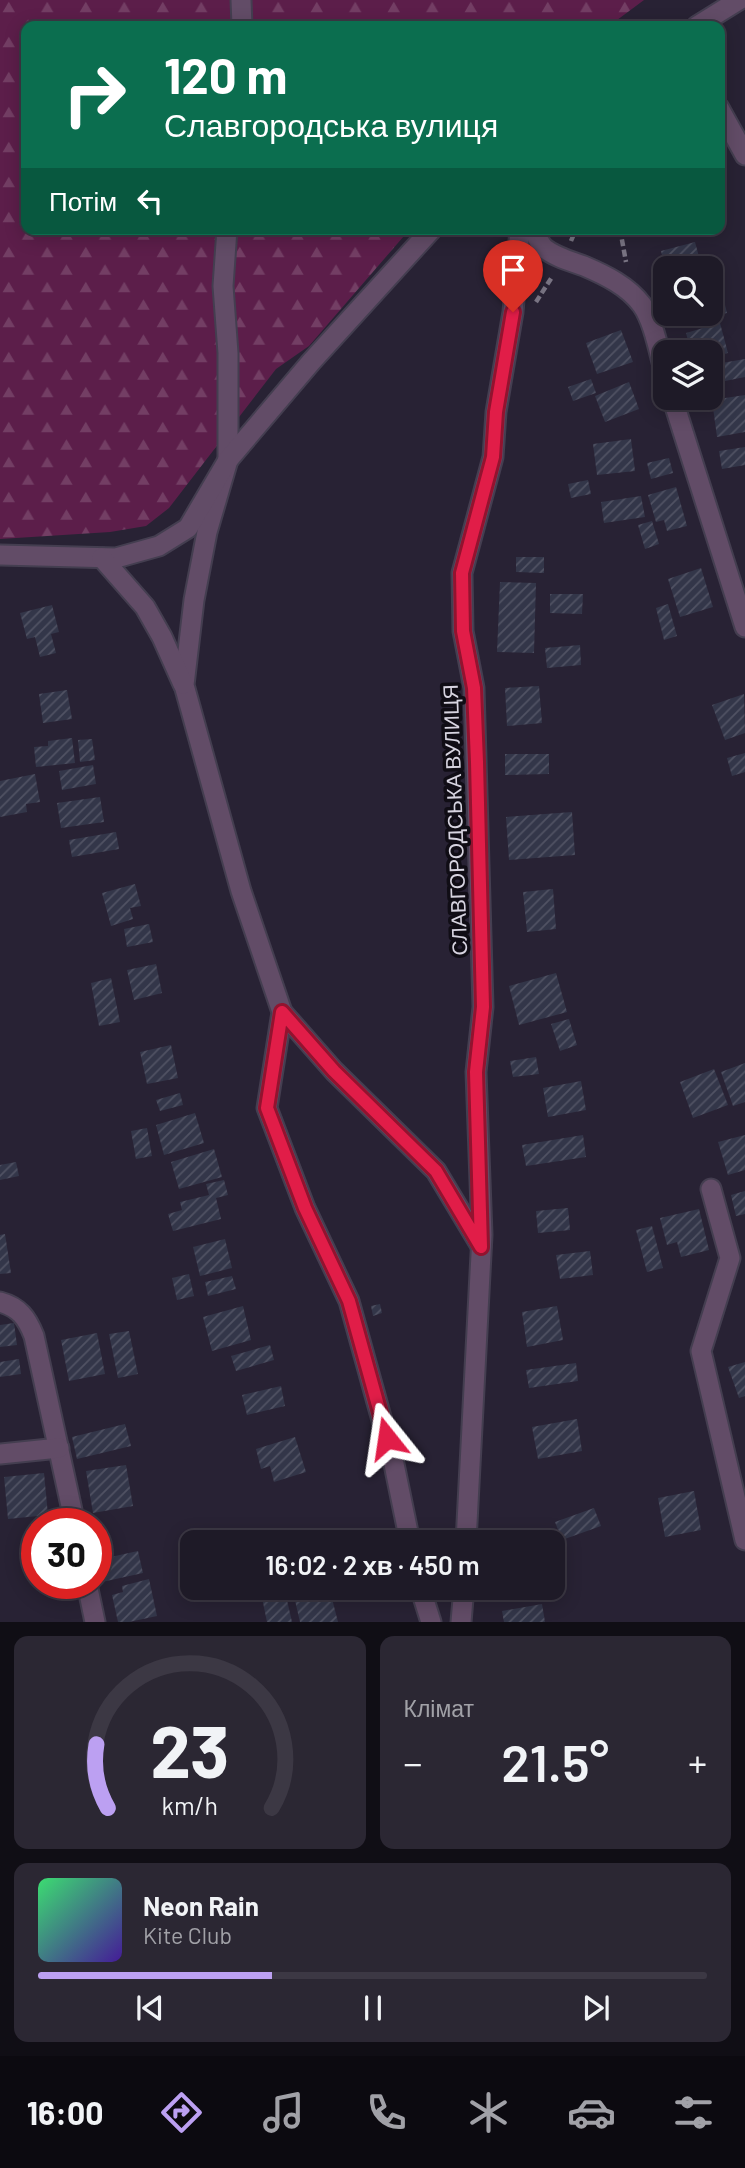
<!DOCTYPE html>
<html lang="uk">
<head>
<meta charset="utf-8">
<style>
  :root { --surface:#1e1a27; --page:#2b2733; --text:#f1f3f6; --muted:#a1a1a7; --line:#3c3844; --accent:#bca0f2 }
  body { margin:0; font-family:Barlow,sans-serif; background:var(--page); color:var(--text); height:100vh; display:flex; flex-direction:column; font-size:26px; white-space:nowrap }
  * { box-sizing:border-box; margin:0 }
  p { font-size:23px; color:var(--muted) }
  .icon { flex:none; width:38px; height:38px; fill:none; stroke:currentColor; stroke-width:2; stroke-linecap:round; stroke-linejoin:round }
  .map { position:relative; height:1622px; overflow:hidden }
  .details { display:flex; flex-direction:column; gap:14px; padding:14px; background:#100e15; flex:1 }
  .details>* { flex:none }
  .top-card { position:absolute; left:21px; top:21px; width:704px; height:214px; border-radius:14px; box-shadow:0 4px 18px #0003,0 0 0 2px var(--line); background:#0b6e4f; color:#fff; overflow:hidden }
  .tools { position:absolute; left:653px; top:256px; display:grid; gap:14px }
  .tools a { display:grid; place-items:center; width:70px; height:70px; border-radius:14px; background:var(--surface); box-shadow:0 4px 18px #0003,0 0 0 2px var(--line); font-size:35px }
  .speed { position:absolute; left:21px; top:1508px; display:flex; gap:14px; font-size:35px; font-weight:700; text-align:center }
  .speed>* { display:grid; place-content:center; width:91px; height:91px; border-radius:50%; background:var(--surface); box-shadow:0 4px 18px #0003,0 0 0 2px var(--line); line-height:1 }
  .speed .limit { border:10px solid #d22; background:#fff; color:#111 }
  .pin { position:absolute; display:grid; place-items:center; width:60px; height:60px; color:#fff; margin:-72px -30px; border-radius:50% 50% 50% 0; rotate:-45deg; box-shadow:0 0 7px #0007 }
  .pin .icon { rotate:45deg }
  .me { position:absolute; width:77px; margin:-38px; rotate:345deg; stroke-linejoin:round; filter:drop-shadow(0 0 5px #0008) }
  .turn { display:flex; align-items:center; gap:24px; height:147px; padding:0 28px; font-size:32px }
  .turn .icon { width:91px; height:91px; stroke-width:2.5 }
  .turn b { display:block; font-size:49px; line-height:60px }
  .then { display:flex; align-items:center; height:66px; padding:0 28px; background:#0003; gap:14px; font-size:26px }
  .big { font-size:52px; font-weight:600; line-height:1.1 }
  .details .widget { flex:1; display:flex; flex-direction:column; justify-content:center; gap:10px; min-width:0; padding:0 24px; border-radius:14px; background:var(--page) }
  .details .dial { align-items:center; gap:0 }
  .dial svg { height:182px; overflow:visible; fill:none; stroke:var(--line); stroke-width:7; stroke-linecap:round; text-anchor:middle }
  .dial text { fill:var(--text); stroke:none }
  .song { display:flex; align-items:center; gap:21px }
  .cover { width:84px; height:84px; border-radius:10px; background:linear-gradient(135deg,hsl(140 70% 55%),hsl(260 70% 35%)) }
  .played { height:7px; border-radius:4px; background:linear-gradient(90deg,var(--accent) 35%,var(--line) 35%) }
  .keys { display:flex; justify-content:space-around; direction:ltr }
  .heat { display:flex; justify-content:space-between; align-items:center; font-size:38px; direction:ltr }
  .details .tiles { flex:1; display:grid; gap:14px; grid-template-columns:1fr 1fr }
  .widget:last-child { grid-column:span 2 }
  .trip { position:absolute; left:180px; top:1530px; width:385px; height:70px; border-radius:14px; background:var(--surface); box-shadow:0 4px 18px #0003,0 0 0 2px var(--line); font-weight:600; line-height:70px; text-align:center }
  .menu { display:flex; height:112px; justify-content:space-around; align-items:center; background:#0c0a10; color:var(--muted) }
  .menu .icon { width:49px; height:49px }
  .menu .current { color:var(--accent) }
  .menu b { font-size:32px; color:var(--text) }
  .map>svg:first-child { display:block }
  .forest { fill:url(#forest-firs) }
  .building { fill:url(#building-hatch) }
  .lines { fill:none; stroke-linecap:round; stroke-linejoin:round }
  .minor-casing { stroke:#443e50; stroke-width:23 }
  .path { stroke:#797483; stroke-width:4.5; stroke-dasharray:7 3.5; stroke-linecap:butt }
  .minor { stroke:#624c67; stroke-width:19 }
  .route-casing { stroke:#92132f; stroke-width:18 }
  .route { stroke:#e11d48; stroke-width:12 }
  .labels { text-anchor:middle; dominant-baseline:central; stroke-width:7; stroke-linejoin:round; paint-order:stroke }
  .street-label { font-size:21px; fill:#d7d4e0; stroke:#100d15 }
</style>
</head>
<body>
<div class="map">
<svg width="745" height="1622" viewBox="0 0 745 1622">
  <defs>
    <pattern id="forest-firs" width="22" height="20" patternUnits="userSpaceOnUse" patternTransform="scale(1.75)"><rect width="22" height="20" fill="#5c1e4a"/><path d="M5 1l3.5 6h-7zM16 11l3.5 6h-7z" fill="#733e64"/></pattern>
    <pattern id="building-hatch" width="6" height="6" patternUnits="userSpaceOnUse" patternTransform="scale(1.75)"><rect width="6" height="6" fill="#333649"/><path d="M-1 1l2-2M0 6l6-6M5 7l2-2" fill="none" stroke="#505263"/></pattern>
  </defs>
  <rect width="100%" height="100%" fill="#282234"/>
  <!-- forest -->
  <polygon class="forest" points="0,0 644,0 609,26 26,26 26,229 410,229 309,346 276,369 169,508 146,526 110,532 0,539"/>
  <!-- building -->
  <g class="building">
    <polygon points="650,229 677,229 677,230 651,236"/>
    <polygon points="695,242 702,268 665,268 661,251"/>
    <polygon points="722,293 727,313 674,326 671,313 710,313 710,296"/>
    <polygon points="720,323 728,353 710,358 710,352 691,352 686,333"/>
    <polygon points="621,330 633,362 597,374 586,343"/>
    <polygon points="745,359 745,377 720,382 716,364"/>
    <polygon points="591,379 596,393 573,401 568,387"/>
    <polygon points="629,382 639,409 605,422 595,396"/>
    <polygon points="745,395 745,432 717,437 712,400"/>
    <polygon points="631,439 635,471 597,475 593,444"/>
    <polygon points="745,447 745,465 722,469 719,451"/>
    <polygon points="669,458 673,473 651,479 647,463"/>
    <polygon points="588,480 591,494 571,498 568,484"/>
    <polygon points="676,487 687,526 667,531 664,520 656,522 648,495"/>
    <polygon points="641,496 645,517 604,523 601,502"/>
    <polygon points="652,521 659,544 645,549 638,525"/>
    <polygon points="516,557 544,557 544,573 516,572"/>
    <polygon points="701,568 713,607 680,617 668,579"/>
    <polygon points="500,582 536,583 534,653 497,652"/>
    <polygon points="550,594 583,594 582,614 550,613"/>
    <polygon points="668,604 677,636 664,640 656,608"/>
    <polygon points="52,605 59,632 51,634 56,653 40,657 35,637 27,639 20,613"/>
    <polygon points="580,645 581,665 547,668 545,648"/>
    <polygon points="539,686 542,723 507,726 505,688"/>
    <polygon points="67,690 72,719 43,723 39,694"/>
    <polygon points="744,694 745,733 725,740 712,705"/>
    <polygon points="72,738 75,763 36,767 34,747 48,746 48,741"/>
    <polygon points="92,739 95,760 80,762 78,740"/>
    <polygon points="745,753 745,772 732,776 727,758"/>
    <polygon points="505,754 549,754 549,774 505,775"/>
    <polygon points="93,765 96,784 62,790 59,771"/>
    <polygon points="35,774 40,802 26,804 27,812 0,817 0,781"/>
    <polygon points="100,797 104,822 61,828 57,803"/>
    <polygon points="572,812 575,855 509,860 506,817"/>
    <polygon points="116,832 119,849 72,857 69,840"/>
    <polygon points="135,884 141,906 130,908 133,919 111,926 102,893"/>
    <polygon points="553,889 556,929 527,932 523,892"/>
    <polygon points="149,924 153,942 127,947 124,929"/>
    <polygon points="156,964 162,993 134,1000 127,970"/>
    <polygon points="556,973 567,1012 519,1025 509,986"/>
    <polygon points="111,978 120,1022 99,1026 91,983"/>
    <polygon points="569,1019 577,1045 560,1051 551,1024"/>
    <polygon points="171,1045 178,1078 147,1084 140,1052"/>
    <polygon points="536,1057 539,1074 513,1077 510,1061"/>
    <polygon points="745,1063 745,1102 733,1106 721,1072"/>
    <polygon points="714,1069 728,1105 693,1118 680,1082"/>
    <polygon points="581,1081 586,1110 548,1117 543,1088"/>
    <polygon points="180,1093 183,1105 160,1111 156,1100"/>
    <polygon points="195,1113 204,1143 164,1155 156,1125"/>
    <polygon points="147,1128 152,1156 136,1159 131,1131"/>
    <polygon points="583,1135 586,1157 526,1166 522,1145"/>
    <polygon points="745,1135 745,1170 728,1175 718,1142"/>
    <polygon points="214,1149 222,1177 179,1189 171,1162"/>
    <polygon points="16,1162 19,1176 0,1180 0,1165"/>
    <polygon points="224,1180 228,1195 216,1198 221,1219 173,1231 168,1214 182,1210 180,1202 209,1195 206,1184"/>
    <polygon points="745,1191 745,1214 736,1216 731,1195"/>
    <polygon points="568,1208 570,1230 538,1233 536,1211"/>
    <polygon points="699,1209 709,1250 681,1257 677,1242 667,1245 660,1218"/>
    <polygon points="652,1226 663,1268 647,1272 636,1230"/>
    <polygon points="5,1234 11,1273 0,1274 0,1235"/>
    <polygon points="225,1239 232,1268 200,1276 193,1247"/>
    <polygon points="590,1251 593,1275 560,1279 556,1255"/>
    <polygon points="189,1274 194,1296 177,1300 172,1278"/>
    <polygon points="232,1276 236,1289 208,1296 205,1282"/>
    <polygon points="380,1304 382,1313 373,1316 371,1306"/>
    <polygon points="243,1306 251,1340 212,1351 203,1317"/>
    <polygon points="557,1306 563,1340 527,1347 522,1312"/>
    <polygon points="14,1323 17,1345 0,1347 0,1325"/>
    <polygon points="129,1331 138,1374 118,1378 109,1334"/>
    <polygon points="97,1333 105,1374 69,1381 61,1340"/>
    <polygon points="270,1345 274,1360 236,1371 231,1356"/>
    <polygon points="19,1359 21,1374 0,1377 0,1362"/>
    <polygon points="745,1362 745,1396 739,1398 728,1367"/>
    <polygon points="576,1363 578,1381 529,1388 526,1370"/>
    <polygon points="281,1386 285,1406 247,1415 242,1395"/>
    <polygon points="577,1419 582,1451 538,1459 532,1427"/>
    <polygon points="125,1424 131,1446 77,1459 72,1437"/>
    <polygon points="295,1437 306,1472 274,1482 270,1466 261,1469 256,1449"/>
    <polygon points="126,1465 133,1506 93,1513 86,1471"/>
    <polygon points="44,1473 48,1515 8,1519 4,1477"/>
    <polygon points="694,1491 701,1530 665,1537 658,1498"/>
    <polygon points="594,1508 601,1526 562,1540 555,1522"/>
    <polygon points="554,1534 561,1573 553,1574 553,1542 521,1540"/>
    <polygon points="138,1551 143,1573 102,1582 97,1560"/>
    <polygon points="149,1579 157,1616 129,1622 118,1622 112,1595 123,1592 122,1586"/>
    <polygon points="284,1587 292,1622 267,1622 261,1593"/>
    <polygon points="311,1587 329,1587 338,1622 300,1622 293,1592"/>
    <polygon points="542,1604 545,1622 504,1622 502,1611"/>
  </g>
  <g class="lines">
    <defs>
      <g id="minor">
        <polyline points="241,0 242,26"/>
        <polyline points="697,26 739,0"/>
        <polyline points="719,108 745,155"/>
        <polyline points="227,229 223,286 228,353 228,460 207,532 194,600 184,685 241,891 282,1012 267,1108 305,1208 349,1301 394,1464 410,1542"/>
        <path d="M533,229c3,6 6,14 11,19 11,9 26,13 40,18 21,9 44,20 58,39 12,17 17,48 23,68"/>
        <polyline points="672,397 745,627"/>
        <polyline points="0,555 116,558 159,546 188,528 228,460 311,362 432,229"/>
        <polyline points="102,558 145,607 162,637 183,684"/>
        <polyline points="282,1012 334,1071 436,1171 481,1246"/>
        <polyline points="711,1189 730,1258 701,1351 745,1540"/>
        <path d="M0,1302c19,5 27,16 34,34l41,188"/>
        <polyline points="0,1454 59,1448"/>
        <polyline points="466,1542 482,1235 476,1072 483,1007 474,688 463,631 462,573 493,457 496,412 513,312 520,229"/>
        <polyline points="87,1584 95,1622"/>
        <polyline points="420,1587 431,1622"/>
        <polyline points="461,1622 464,1587"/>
      </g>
    </defs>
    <!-- minor casing -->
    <use href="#minor" class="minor-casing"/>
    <!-- path -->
    <g class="path">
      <polyline points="620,229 626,262"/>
      <polyline points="571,241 576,229"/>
      <polyline points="536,302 552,277"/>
    </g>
    <!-- minor -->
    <use href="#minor" class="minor"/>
  </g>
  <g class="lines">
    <defs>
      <polyline id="route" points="387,1438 349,1301 305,1208 267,1108 282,1012 334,1071 436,1171 481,1247 476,1072 483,1007 477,762 474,688 463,631 462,573 493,457 496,412 513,312"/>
    </defs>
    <!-- route casing -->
    <use href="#route" class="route-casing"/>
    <!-- route -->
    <use href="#route" class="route"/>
  </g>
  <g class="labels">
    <!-- street labels -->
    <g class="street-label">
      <text transform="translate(454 820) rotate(-92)">СЛАВГОРОДСЬКА ВУЛИЦЯ</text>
    </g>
  </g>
</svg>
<div class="tools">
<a><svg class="icon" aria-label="search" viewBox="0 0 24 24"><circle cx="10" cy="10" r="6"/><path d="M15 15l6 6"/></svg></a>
<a><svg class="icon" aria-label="layers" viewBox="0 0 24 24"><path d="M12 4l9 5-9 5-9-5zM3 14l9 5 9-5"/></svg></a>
</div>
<div class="speed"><div class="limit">30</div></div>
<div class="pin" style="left:513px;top:312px;background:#d93025"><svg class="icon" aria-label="arrive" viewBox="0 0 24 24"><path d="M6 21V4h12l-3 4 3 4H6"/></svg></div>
<svg class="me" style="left:387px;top:1438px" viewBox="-20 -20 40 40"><path d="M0-17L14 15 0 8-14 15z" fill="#e11d48" stroke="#fff" stroke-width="4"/></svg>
<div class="trip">16:02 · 2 хв · 450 m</div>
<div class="top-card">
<div class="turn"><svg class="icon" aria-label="right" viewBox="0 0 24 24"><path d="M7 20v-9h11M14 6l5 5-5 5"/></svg><div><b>120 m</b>Славгородська вулиця</div></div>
<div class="then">Потім<svg class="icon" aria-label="left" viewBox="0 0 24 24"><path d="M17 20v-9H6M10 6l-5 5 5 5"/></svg></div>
</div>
</div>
<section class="details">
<div class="tiles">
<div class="widget dial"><svg viewBox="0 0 100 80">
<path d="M14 69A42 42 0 1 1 86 69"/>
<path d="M14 69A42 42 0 0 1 9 41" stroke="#bca0f2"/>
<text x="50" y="56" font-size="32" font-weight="700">23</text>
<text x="50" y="72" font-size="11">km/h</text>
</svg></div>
<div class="widget"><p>Клімат</p>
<div class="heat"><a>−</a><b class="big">21.5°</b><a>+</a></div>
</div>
<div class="widget">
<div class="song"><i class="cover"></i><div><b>Neon Rain</b><p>Kite Club</p></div></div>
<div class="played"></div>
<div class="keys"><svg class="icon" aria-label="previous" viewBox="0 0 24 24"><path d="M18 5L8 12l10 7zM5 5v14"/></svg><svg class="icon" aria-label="pause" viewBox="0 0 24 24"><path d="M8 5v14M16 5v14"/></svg><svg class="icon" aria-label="next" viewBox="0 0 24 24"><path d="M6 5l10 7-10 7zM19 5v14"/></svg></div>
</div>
</div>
</section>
<nav class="menu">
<b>16:00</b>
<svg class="icon current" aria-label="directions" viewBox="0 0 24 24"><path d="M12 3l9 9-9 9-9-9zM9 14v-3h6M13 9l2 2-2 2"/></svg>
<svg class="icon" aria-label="music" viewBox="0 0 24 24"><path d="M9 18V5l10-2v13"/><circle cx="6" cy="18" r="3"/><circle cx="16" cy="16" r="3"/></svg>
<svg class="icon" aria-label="phone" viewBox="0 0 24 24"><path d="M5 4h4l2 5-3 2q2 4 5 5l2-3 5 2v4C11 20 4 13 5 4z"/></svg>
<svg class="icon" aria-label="climate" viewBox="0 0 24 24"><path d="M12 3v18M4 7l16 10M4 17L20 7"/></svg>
<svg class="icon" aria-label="car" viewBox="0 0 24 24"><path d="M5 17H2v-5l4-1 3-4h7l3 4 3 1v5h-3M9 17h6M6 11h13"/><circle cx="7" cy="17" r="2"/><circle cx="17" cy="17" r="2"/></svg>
<svg class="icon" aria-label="filters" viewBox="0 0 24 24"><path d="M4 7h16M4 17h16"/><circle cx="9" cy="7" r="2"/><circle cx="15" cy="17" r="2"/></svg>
</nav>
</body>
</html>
